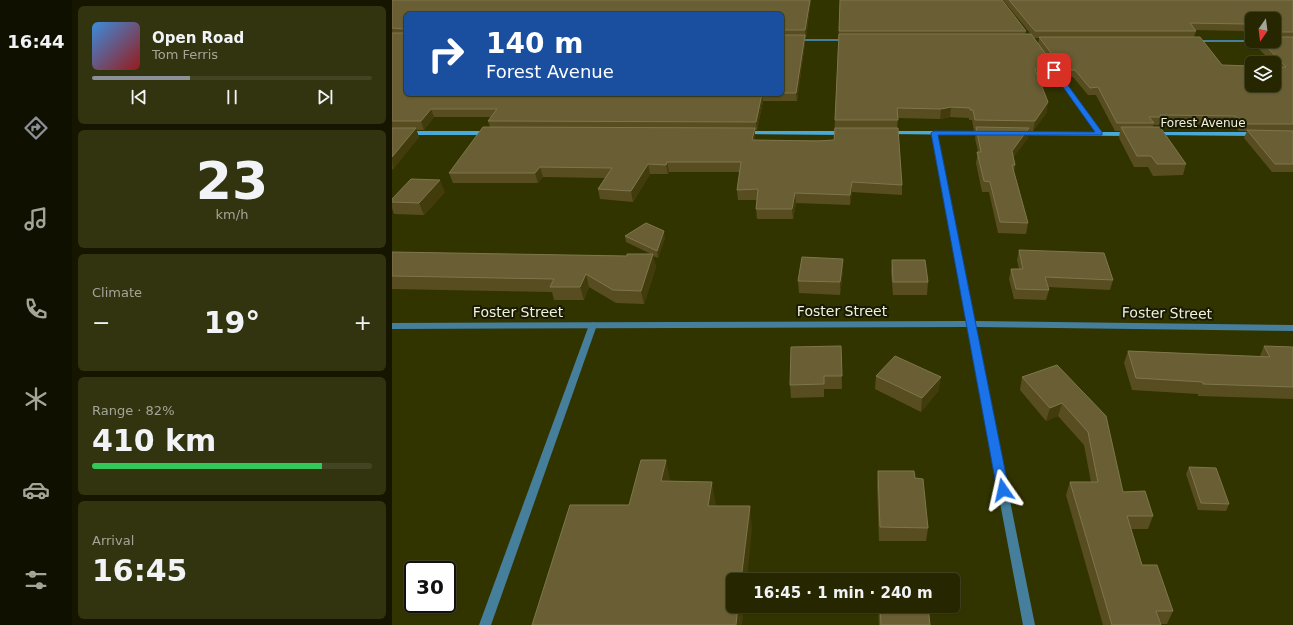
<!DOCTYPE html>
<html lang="en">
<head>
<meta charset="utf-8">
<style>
  :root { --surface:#262700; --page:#32330f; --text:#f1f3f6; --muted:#a4a599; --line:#424422; --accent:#8c9099 }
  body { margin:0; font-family:"DejaVu Sans",sans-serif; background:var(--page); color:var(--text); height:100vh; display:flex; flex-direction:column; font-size:15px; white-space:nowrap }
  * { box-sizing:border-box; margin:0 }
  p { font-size:13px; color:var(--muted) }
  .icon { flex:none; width:22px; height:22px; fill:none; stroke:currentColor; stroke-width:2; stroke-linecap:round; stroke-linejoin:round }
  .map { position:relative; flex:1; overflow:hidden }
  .details { display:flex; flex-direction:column; gap:6px; padding:6px; background:#151500; width:320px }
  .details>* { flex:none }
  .hud { position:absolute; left:12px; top:12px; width:380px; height:84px; border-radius:6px; box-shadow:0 1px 3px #0004,0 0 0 1px var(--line); background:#1a4fa0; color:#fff; overflow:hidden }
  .needle { width:26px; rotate:194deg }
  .controls { position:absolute; left:853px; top:12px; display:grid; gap:8px }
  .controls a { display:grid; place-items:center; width:36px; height:36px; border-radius:6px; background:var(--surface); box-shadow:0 1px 3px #0004,0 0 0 1px var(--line); font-size:20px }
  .speed { position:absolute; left:12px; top:561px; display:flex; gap:8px; font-size:20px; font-weight:700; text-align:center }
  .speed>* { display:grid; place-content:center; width:52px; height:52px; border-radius:50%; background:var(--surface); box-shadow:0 1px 3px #0004,0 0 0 1px var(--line); line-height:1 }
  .speed .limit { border:2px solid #111; border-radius:6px; background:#fff; color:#111 }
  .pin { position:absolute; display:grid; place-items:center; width:34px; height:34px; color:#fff; margin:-17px; border-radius:8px; box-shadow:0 2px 6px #0006 }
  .me { position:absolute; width:44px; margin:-22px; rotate:349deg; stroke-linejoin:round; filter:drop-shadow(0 0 3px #0008) }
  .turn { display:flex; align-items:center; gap:14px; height:84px; padding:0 16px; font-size:18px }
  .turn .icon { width:52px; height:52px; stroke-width:2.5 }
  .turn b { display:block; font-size:28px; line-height:34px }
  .big { font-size:30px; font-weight:600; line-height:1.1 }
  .details .card { flex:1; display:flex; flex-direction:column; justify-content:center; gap:6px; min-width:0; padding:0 14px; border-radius:6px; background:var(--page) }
  .details .dial { align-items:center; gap:0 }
  .dial b { font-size:52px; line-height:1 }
  .song { display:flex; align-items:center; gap:12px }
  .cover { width:48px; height:48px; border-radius:6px; background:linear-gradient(135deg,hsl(210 70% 55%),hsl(0 70% 35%)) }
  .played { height:4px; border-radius:2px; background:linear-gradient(90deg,var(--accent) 35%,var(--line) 35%) }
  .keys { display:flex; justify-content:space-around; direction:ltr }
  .heat { display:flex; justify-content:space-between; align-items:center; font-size:22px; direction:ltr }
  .charge { height:6px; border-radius:3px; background:linear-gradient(90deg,#34c759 82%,var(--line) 0) }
  .trip { position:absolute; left:334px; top:573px; width:234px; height:40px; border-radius:6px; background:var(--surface); box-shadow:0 1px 3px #0004,0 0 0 1px var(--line); font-weight:600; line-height:40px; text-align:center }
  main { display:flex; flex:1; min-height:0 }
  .tabs { display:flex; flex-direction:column; width:72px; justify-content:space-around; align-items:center; background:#0f1000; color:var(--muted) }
  .tabs .icon { width:28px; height:28px }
  .tabs .selected { color:var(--accent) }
  .tabs b { font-size:18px; color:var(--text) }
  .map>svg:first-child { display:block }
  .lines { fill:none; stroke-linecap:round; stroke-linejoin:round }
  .lane { fill:#467f9c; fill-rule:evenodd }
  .street { fill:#467f9c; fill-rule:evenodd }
  .secondary { fill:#49aad9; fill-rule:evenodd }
  .wall { fill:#584d21; fill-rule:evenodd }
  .shaded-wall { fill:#423b0b }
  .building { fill:#695e34; stroke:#7e764e }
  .route { fill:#1a73e8; stroke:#114b97 }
  .labels { text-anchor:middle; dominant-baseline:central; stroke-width:4; stroke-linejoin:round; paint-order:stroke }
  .far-street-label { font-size:12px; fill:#f0f3d8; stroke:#191a06 }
  .street-label { font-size:14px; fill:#f0f3d8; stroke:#191a06 }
</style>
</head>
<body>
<main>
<nav class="tabs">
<b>16:44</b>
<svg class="icon selected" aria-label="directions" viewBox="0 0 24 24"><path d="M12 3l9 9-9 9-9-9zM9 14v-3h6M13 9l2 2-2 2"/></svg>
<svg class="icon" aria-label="music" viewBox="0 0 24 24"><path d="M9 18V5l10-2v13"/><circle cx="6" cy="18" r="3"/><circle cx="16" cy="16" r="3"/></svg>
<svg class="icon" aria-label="phone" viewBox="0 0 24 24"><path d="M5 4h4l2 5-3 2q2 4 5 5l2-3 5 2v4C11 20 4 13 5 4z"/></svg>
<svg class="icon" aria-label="climate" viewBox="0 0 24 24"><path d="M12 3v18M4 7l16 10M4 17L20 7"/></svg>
<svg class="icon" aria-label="car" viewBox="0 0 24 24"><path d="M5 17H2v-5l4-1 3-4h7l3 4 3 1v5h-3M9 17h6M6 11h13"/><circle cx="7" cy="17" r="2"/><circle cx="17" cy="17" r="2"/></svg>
<svg class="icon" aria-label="filters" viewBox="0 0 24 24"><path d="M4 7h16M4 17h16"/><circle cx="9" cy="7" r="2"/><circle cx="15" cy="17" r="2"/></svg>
</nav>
<section class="details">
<div class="card">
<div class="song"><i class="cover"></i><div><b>Open Road</b><p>Tom Ferris</p></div></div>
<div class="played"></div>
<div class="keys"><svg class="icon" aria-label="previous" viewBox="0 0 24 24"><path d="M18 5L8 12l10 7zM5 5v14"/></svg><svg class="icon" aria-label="pause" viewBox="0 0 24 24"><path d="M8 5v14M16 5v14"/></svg><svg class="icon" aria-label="next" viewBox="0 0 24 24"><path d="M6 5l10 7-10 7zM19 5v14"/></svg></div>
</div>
<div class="card dial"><b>23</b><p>km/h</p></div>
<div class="card"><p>Climate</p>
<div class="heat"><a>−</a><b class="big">19°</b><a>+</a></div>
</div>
<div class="card"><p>Range · 82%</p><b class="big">410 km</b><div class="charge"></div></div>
<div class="card"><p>Arrival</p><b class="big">16:45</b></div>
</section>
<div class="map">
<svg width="901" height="625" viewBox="0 0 901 625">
  <rect width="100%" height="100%" fill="#323400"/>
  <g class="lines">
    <!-- lane -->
    <polygon class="lane" points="201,322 205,325 99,625 87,625 197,325"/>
    <!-- street -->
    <g class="street">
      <polygon points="390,39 456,39 458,40 456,41 390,41"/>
      <polygon points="800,40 860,40 860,41 876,41 874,42 802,42 800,41"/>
      <polygon points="655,63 659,63 710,133 710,135 706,135 655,65"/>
      <polygon points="542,131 545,133 582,321 901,325 901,331 583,327 643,625 631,625 575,327 0,329 0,323 574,321 539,133"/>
    </g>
    <!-- secondary -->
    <g class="secondary">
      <polygon points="0,131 96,131 99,133 96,135 0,135"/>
      <polygon points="354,131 452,131 455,133 452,135 352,134 352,132"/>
      <polygon points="496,131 594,131 597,133 594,135 494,134 494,132"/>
      <polygon points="626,132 738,132 741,134 738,136 624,135 624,133"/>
      <polygon points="762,132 864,132 867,134 864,136 760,135 760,133"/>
    </g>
  </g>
  <!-- wall -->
  <g class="wall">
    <path d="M0,0h419l-5,38h-1v5l-8,58h-34l-6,29h-2v10h79l6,-140 186,31 -1,3 31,34 -2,10h-15l8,34 -14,19h-4l-1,7 -15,19 2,8 -1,7 14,51 -2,11 -28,-1 -9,-41h-7l-6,-29 2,-11 -3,-14 1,-7h-2l-2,-11h-3v-2l-19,-1 -10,2 -42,-1 -1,10 5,57v10l-50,-3 -2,13 -54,-2 -3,16h-36l-1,-10 1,-9h-19l-1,-10 3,-18h-71l-1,2h-18l-17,28 -33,-3 -2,-10 7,-11 -62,-1 -5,6h-85l-4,-10 41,-46 -2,-6 3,-4h-57l-10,13h-8l3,7 -27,33zM390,14v80h-376z"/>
    <path d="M611,0h290v172h-21l-28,-34 3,-7h-8l-7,-7 -72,-1 -1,2h-6v2l33,37 -3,11 -30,1 -5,-9h-14l-15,-29 1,-7h-5l-19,-36h-8l-15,-18h-10l-25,-33 1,-6h-5zM860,19h22v22h-19l-1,3 19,19h1v1l2,3 -54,-2 -28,-28 2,-6 -1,-1 48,1 6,7h3z"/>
    <polygon points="53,192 32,215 2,214 0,208 0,199"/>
    <polygon points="233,236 273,238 266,258 261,256 264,267 252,304 224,303 197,287 192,300 162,300 160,292 0,289 0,252 235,256 259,254 234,242"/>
    <polygon points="627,250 721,280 718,290 656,287 657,290 654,300 622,299 617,279 619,269 627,269 625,260"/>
    <polygon points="500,260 536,282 535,295 501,295 499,272"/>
    <polygon points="451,271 448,295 407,293 406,281"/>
    <polygon points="449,346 450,389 432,389 432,397 399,398 398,385"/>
    <polygon points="872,346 901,347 901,399 806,396 806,394 740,390 732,363 736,351 868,356"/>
    <polygon points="665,365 731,492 761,516 756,529 739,529 750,565 781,611 775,624 768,624 769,625 711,625 674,495 678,482 699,482 692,445 666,416 654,421 628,390 630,377"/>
    <polygon points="484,376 547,390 529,412 483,389"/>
    <polygon points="797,467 837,504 834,511 806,510 794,474"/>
    <polygon points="486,471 523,478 536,528 534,541 487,541 485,484"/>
    <polygon points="486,606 536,606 538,625 487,625"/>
  </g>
  <!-- shaded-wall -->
  <g class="shaded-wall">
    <polygon points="418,0 419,0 414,38 413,30"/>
    <polygon points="413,35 413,43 405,101 404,93"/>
    <polygon points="370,94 371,101 365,130 364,122"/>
    <polygon points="656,102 655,112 641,131 643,121"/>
    <polygon points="559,107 558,117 548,119 549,109"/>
    <polygon points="39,109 42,117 32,130 29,121"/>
    <polygon points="24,128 27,137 1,170 0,157"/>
    <polygon points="363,128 363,137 361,150 360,140"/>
    <polygon points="637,128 636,138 618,162 620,151"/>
    <polygon points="275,162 277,172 276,174 274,165"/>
    <polygon points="256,164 258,174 241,202 239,191"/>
    <polygon points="148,167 151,177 146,183 143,173"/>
    <polygon points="48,180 53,192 32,215 27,203"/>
    <polygon points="460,182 460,192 458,205 458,195"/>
    <polygon points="403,193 404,203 401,219 400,209"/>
    <polygon points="272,231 273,238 266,258 265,251"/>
    <polygon points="261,254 264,267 252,304 249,291"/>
    <polygon points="451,259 451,271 448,295 448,282"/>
    <polygon points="194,274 197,287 192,300 188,287"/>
    <polygon points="549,377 547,390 529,412 530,398"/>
    <polygon points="670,403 666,416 654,421 658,408"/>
    <polygon points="274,460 279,483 269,481"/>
    <polygon points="320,482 324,505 320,529 316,506"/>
    <polygon points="358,506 360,529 355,580 349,580"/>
    <polygon points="346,606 352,606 350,625 344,625"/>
  </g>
  <!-- building -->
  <g class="building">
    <polygon points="0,0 418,0 413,30 390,30 390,14 14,14 14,94 370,94 364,122 96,121 105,109 39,109 29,121 0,121 0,33 11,33 12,29 0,28"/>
    <polygon points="448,0 610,0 634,31 447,31"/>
    <polygon points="617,0 901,0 901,32 882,32 882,19 860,19 860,31 859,31 853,24 798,23 804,31 643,31"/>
    <polygon points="447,34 639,34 664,68 643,69 656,102 643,121 583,120 581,110 578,110 578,108 559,107 549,109 505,108 506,120 443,120"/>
    <polygon points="390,35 413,35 404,93 390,93"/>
    <polygon points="647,37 808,37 830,65 860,66 860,85 882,85 882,67 894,67 869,41 882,41 882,37 901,37 901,124 849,124 843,116 768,115 769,117 757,117 762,123 725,123 706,87 698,88 683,70 672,70"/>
    <polygon points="91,127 363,128 360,140 426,141 442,140 443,128 506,128 510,185 460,182 458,195 403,193 400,209 364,209 366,189 345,190 349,162 275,162 274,165 256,164 239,191 206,189 220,168 148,167 143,173 57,173"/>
    <polygon points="584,127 637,128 620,151 623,165 620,165 636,223 608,222 598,182 592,181 585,152 589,152"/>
    <polygon points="729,127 768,127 794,164 765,164 759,156 745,156"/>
    <polygon points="0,128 24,128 0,157"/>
    <polygon points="855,130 901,131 901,164 883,164"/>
    <polygon points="19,179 48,180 27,203 0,202 0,199"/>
    <polygon points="254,223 272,231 265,251 233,236"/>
    <polygon points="627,250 712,253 721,280 653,277 657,290 624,289 619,269 631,269"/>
    <polygon points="0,252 235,256 235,254 261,254 249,291 221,290 194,274 188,287 158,287 162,279 0,276"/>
    <polygon points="410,257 451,259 448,282 406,281"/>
    <polygon points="500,260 533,260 536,282 501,282"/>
    <polygon points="449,346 450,376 432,376 432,384 398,385 399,347"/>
    <polygon points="872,346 901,347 901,387 811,384 811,382 744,378 736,351 878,357"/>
    <polygon points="503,356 549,377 530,398 484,376"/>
    <polygon points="665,365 714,416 731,492 753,491 761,516 735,516 750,565 765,565 781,611 764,611 769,625 720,625 678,482 706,482 696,432 670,403 658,408 630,377"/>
    <polygon points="249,460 274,460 269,481 320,482 316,506 358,506 349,580 341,580 341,606 346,606 344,625 140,625 178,505 237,505"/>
    <polygon points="797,467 824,468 837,504 809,503"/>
    <polygon points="486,471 522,471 523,478 531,479 536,528 488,527"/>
    <polygon points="533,577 533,580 486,580 486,578"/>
    <polygon points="488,606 536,606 538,625 489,625"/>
  </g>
  <!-- route -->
  <polygon class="route" points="660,69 664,69 710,132 710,135 546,135 617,490 615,493 611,494 607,493 605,490 539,133 542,131 703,132 659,70"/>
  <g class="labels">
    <!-- far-street labels -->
    <g class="far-street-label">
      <text x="811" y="123">Forest Avenue</text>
    </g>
    <!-- street labels -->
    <g class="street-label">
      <text x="450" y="311">Foster Street</text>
      <text x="126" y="312">Foster Street</text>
      <text transform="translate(775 313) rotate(1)">Foster Street</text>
    </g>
  </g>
</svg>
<div class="controls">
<a><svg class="needle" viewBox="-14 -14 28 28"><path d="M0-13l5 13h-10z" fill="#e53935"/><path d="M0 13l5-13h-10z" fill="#a4a599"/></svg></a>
<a><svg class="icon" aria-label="layers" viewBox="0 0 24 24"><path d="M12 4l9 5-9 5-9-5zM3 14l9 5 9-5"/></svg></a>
</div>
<div class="speed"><div class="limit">30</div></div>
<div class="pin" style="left:662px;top:70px;background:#d93025"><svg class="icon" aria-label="arrive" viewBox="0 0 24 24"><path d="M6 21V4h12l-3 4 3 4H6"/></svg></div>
<svg class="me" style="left:611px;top:490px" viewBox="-20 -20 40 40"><path d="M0-17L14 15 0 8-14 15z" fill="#1a73e8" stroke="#fff" stroke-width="4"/></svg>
<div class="trip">16:45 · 1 min · 240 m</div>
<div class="hud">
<div class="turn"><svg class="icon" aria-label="right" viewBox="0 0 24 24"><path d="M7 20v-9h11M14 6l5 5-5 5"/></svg><div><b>140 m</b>Forest Avenue</div></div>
</div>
</div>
</main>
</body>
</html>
